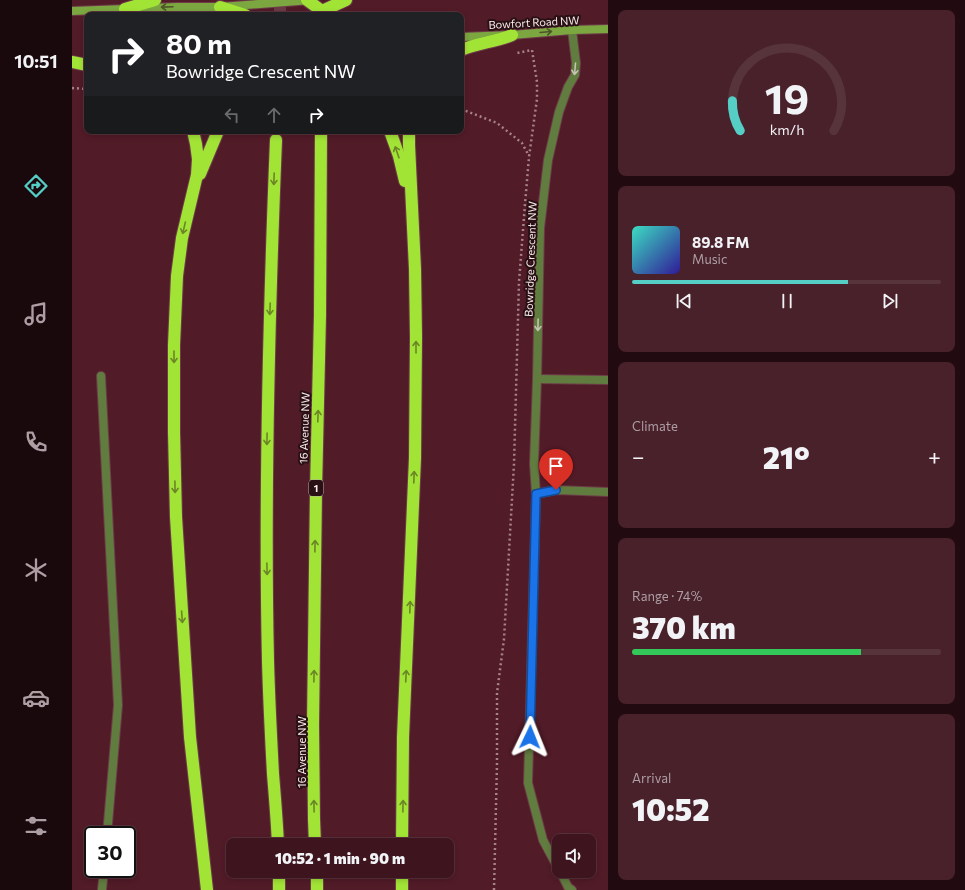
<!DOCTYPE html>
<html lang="en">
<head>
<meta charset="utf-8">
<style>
  :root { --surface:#3e141e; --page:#49212b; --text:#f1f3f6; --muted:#ad9ea4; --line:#57333c; --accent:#55cec5 }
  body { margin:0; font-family:Commissioner,sans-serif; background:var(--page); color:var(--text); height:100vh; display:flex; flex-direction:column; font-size:15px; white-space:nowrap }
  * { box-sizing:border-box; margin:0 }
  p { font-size:13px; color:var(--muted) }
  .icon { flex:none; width:22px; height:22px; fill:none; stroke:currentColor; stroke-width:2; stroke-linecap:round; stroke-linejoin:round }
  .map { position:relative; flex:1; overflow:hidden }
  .details { display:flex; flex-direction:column; gap:10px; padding:10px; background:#220b10; width:357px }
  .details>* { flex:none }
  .banner { position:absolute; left:12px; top:12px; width:380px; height:122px; border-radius:8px; box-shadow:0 2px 6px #0003,0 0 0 1px var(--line); background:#202124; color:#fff; overflow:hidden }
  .buttons { position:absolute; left:480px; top:834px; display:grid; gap:8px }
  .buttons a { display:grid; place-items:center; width:44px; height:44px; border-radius:8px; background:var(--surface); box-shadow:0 2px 6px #0003,0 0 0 1px var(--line); font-size:20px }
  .speed { position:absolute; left:12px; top:826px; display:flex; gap:8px; font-size:20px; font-weight:700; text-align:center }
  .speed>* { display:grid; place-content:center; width:52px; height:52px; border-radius:50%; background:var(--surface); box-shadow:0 2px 6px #0003,0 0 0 1px var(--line); line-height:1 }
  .speed .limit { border:2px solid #111; border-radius:6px; background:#fff; color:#111 }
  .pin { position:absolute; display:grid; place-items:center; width:34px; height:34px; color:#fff; margin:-41px -17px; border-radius:50% 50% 50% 0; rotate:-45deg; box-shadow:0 0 4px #0007 }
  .pin .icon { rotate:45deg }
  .me { position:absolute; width:44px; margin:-22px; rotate:2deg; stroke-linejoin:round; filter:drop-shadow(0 0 3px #0008) }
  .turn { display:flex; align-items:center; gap:14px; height:84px; padding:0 16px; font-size:18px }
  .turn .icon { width:52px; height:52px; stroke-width:2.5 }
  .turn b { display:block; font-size:28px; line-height:34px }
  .lanes { display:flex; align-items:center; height:38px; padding:0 16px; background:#0003; justify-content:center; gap:20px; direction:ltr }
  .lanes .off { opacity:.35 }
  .big { font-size:30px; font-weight:800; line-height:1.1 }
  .details .card { flex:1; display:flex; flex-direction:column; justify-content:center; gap:6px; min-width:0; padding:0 14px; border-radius:8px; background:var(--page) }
  .details .dial { align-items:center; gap:0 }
  .dial svg { height:104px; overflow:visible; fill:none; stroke:var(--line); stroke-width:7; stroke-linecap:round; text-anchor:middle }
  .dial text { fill:var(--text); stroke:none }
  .song { display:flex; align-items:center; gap:12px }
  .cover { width:48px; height:48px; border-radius:6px; background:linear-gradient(135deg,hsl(170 70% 55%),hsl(250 70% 35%)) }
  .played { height:4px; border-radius:2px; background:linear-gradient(90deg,var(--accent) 70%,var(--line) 70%) }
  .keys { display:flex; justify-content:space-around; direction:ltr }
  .heat { display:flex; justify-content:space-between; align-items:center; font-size:22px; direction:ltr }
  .charge { height:6px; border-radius:3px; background:linear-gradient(90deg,#34c759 74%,var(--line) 0) }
  .trip { position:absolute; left:154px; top:838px; width:228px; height:40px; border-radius:8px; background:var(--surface); box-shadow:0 2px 6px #0003,0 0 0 1px var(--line); font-weight:800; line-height:40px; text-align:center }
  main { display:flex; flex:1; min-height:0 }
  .tabs { display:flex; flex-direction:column; width:72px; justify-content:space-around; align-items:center; background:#19080c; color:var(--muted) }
  .tabs .icon { width:28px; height:28px }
  .tabs .current { color:var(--accent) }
  .tabs b { font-size:18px; color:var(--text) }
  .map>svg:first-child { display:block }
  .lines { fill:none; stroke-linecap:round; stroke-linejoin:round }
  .highway-tunnel { stroke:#6b3a46; stroke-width:12; stroke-dasharray:12 6; stroke-linecap:butt }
  .lane-casing { stroke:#6d3c48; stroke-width:10 }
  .street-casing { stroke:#6d3c48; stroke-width:10 }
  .secondary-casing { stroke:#6d3c48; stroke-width:10 }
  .highway-casing { stroke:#6d3c48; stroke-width:14 }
  .path { stroke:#a6828a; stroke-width:2.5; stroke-dasharray:2 3; stroke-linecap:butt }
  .lane { stroke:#617c3f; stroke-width:8 }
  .street { stroke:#617c3f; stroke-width:8 }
  .secondary { stroke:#7ba640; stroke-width:8 }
  .highway { stroke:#a2e436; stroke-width:12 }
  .oneway { stroke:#4d5428 }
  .oneway2 { stroke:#c4c4b0 }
  .oneway3 { stroke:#6b8527 }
  .route-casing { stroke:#114b97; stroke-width:10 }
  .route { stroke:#1a73e8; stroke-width:7 }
  .labels { text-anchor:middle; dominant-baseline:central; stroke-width:4; stroke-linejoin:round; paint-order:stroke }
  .shield { fill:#281014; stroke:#bba9ac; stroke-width:1 }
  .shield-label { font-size:10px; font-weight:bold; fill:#faebed }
  .street-label { font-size:11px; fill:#faebed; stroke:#281014 }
</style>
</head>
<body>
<main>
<nav class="tabs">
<b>10:51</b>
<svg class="icon current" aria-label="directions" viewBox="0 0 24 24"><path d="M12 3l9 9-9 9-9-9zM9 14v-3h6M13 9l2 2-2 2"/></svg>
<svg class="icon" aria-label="music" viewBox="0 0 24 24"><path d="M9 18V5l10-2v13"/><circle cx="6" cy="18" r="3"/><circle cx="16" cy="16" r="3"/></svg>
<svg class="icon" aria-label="phone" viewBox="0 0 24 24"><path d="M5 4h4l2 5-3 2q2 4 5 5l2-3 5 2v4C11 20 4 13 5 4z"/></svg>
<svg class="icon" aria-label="climate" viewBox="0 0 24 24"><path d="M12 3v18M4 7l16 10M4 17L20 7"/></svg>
<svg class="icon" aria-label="car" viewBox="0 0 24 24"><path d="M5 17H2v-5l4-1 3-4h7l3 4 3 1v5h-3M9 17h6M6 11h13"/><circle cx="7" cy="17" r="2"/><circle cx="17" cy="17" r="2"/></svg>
<svg class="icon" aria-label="filters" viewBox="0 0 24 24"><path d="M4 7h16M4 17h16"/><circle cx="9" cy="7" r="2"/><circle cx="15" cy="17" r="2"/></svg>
</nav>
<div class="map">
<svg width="536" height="890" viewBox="0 0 536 890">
  <rect width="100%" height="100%" fill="#521b28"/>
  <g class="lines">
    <!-- highway-tunnel -->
    <polyline class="highway-tunnel" points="208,15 208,0"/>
    <defs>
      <g id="lane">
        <polyline points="29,376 46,705 35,835"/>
        <polyline points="465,379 536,380"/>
        <polyline points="30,890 32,869"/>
      </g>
      <g id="street">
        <polyline points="464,494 484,490 536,492"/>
        <polyline points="487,870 471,840 456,783 464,494 462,464 465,379 468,228 476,160 487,112 496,87 503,75 504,63 500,30"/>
        <polyline points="488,871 496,887 500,890"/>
      </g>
      <g id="secondary">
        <polyline points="0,11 105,7 148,7 239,0"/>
        <polyline points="389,37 440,35 500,30 536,29"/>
      </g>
      <g id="highway">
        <polyline points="235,0 250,11 256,13"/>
        <polyline points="148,7 173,15"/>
        <polyline points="53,9 83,0"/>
        <polyline points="244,15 250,11 274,0"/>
        <path d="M389,50c16,-7 35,-8 51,-15"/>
        <polyline points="0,62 15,65"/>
        <polyline points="121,131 124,144 126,159 125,175 110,238 105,276 102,345 102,432 104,517 118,737 135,890"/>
        <polyline points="318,131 327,156 333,181"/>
        <path d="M204,140c-7,173 -12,347 -8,521 1,38 3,76 5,113 2,24 4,47 5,71"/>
        <polyline points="128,174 146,131"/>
        <polyline points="243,845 242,819 241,725 244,490 248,315 249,131"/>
        <polyline points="330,845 331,737 343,458 344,337 343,269 337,145 337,131"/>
        <polyline points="207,871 207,890"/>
        <polyline points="245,871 245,890"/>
        <polyline points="330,890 330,871"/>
      </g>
    </defs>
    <!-- lane casing -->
    <use href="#lane" class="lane-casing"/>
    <!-- street casing -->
    <use href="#street" class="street-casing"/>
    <!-- secondary casing -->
    <use href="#secondary" class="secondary-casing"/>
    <!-- highway casing -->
    <use href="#highway" class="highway-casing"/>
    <!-- path -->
    <g class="path">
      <polyline points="0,88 15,89"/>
      <polyline points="389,109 425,123 450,143 457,156"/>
      <polyline points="422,890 425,763 425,693 432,639 442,464 447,282 453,204 457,157 465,99 465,82 460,50 445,53"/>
    </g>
    <!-- lane -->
    <use href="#lane" class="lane"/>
    <!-- street -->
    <use href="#street" class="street"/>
    <!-- secondary -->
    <use href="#secondary" class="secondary"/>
    <!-- highway -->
    <use href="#highway" class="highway"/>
  </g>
  <!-- one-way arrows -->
  <defs><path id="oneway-shaft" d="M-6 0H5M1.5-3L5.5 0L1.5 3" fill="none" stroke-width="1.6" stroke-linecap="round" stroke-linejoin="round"/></defs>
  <g class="oneway">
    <use href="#oneway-shaft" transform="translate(95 7) rotate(178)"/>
    <use href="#oneway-shaft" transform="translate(474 32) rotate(-5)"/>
  </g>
  <g class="oneway2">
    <use href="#oneway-shaft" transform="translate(503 69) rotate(95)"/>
    <use href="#oneway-shaft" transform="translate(466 325) rotate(91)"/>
  </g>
  <g class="oneway3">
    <use href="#oneway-shaft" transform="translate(325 152) rotate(-109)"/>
    <use href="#oneway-shaft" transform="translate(202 179) rotate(92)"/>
    <use href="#oneway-shaft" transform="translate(112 228) rotate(103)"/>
    <use href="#oneway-shaft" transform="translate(198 309) rotate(92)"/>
    <use href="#oneway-shaft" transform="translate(344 347) rotate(-90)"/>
    <use href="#oneway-shaft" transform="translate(102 357) rotate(90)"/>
    <use href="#oneway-shaft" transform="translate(246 416) rotate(-88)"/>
    <use href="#oneway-shaft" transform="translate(195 439) rotate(91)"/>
    <use href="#oneway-shaft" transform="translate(342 477) rotate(-88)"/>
    <use href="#oneway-shaft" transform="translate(103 487) rotate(89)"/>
    <use href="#oneway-shaft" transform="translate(243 546) rotate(-89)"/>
    <use href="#oneway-shaft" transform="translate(195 569) rotate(89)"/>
    <use href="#oneway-shaft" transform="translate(338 607) rotate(-88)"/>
    <use href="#oneway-shaft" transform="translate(110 617) rotate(86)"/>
    <use href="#oneway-shaft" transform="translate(242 676) rotate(-89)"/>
    <use href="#oneway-shaft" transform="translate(334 676) rotate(-87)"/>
    <use href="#oneway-shaft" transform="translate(242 806) rotate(-91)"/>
    <use href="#oneway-shaft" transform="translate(331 806) rotate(-89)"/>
  </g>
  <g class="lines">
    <defs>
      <polyline id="route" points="458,737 464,494 484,490"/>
    </defs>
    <!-- route casing -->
    <use href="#route" class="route-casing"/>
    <!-- route -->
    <use href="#route" class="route"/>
  </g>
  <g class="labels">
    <!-- shield labels -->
    <rect class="shield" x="237" y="480" width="14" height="16" rx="3"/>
    <g class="shield-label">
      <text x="244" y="488">1</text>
    </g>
    <!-- street labels -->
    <g class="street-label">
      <text transform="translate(462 22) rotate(-3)">Bowfort Road NW</text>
      <text transform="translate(458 259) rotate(-88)">Bowridge Crescent NW</text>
      <text transform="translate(232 428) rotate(-88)">16 Avenue NW</text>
      <text transform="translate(229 752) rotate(-90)">16 Avenue NW</text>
    </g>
  </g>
</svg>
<div class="buttons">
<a><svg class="icon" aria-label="sound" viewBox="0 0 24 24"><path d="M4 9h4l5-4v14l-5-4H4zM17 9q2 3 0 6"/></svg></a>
</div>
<div class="speed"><div class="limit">30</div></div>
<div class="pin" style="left:484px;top:490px;background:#d93025"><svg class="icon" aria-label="arrive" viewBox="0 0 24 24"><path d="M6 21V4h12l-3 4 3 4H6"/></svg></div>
<svg class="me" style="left:458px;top:737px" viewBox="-20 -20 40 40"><path d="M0-17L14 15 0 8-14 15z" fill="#1a73e8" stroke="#fff" stroke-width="4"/></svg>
<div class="trip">10:52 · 1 min · 90 m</div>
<div class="banner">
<div class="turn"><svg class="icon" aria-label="right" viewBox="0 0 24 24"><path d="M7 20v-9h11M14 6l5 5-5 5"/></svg><div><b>80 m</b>Bowridge Crescent NW</div></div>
<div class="lanes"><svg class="icon off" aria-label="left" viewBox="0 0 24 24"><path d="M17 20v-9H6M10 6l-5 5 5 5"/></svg><svg class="icon off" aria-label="ahead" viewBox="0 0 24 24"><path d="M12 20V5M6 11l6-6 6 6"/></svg><svg class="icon" aria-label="right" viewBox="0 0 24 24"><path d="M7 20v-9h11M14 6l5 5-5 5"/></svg></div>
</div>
</div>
<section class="details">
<div class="card dial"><svg viewBox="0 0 100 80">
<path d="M14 69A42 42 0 1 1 86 69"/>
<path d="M14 69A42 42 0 0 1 8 46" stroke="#55cec5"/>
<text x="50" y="56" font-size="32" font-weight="700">19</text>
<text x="50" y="72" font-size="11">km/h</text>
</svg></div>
<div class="card">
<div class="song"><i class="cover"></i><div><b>89.8 FM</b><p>Music</p></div></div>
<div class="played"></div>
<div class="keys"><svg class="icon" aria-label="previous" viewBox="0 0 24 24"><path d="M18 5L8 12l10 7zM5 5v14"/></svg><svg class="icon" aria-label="pause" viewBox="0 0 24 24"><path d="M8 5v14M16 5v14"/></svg><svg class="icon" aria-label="next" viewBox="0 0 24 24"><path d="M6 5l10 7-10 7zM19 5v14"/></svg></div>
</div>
<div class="card"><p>Climate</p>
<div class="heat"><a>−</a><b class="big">21°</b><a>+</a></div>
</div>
<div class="card"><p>Range · 74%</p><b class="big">370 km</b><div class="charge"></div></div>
<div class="card"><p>Arrival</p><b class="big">10:52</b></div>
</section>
</main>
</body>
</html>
